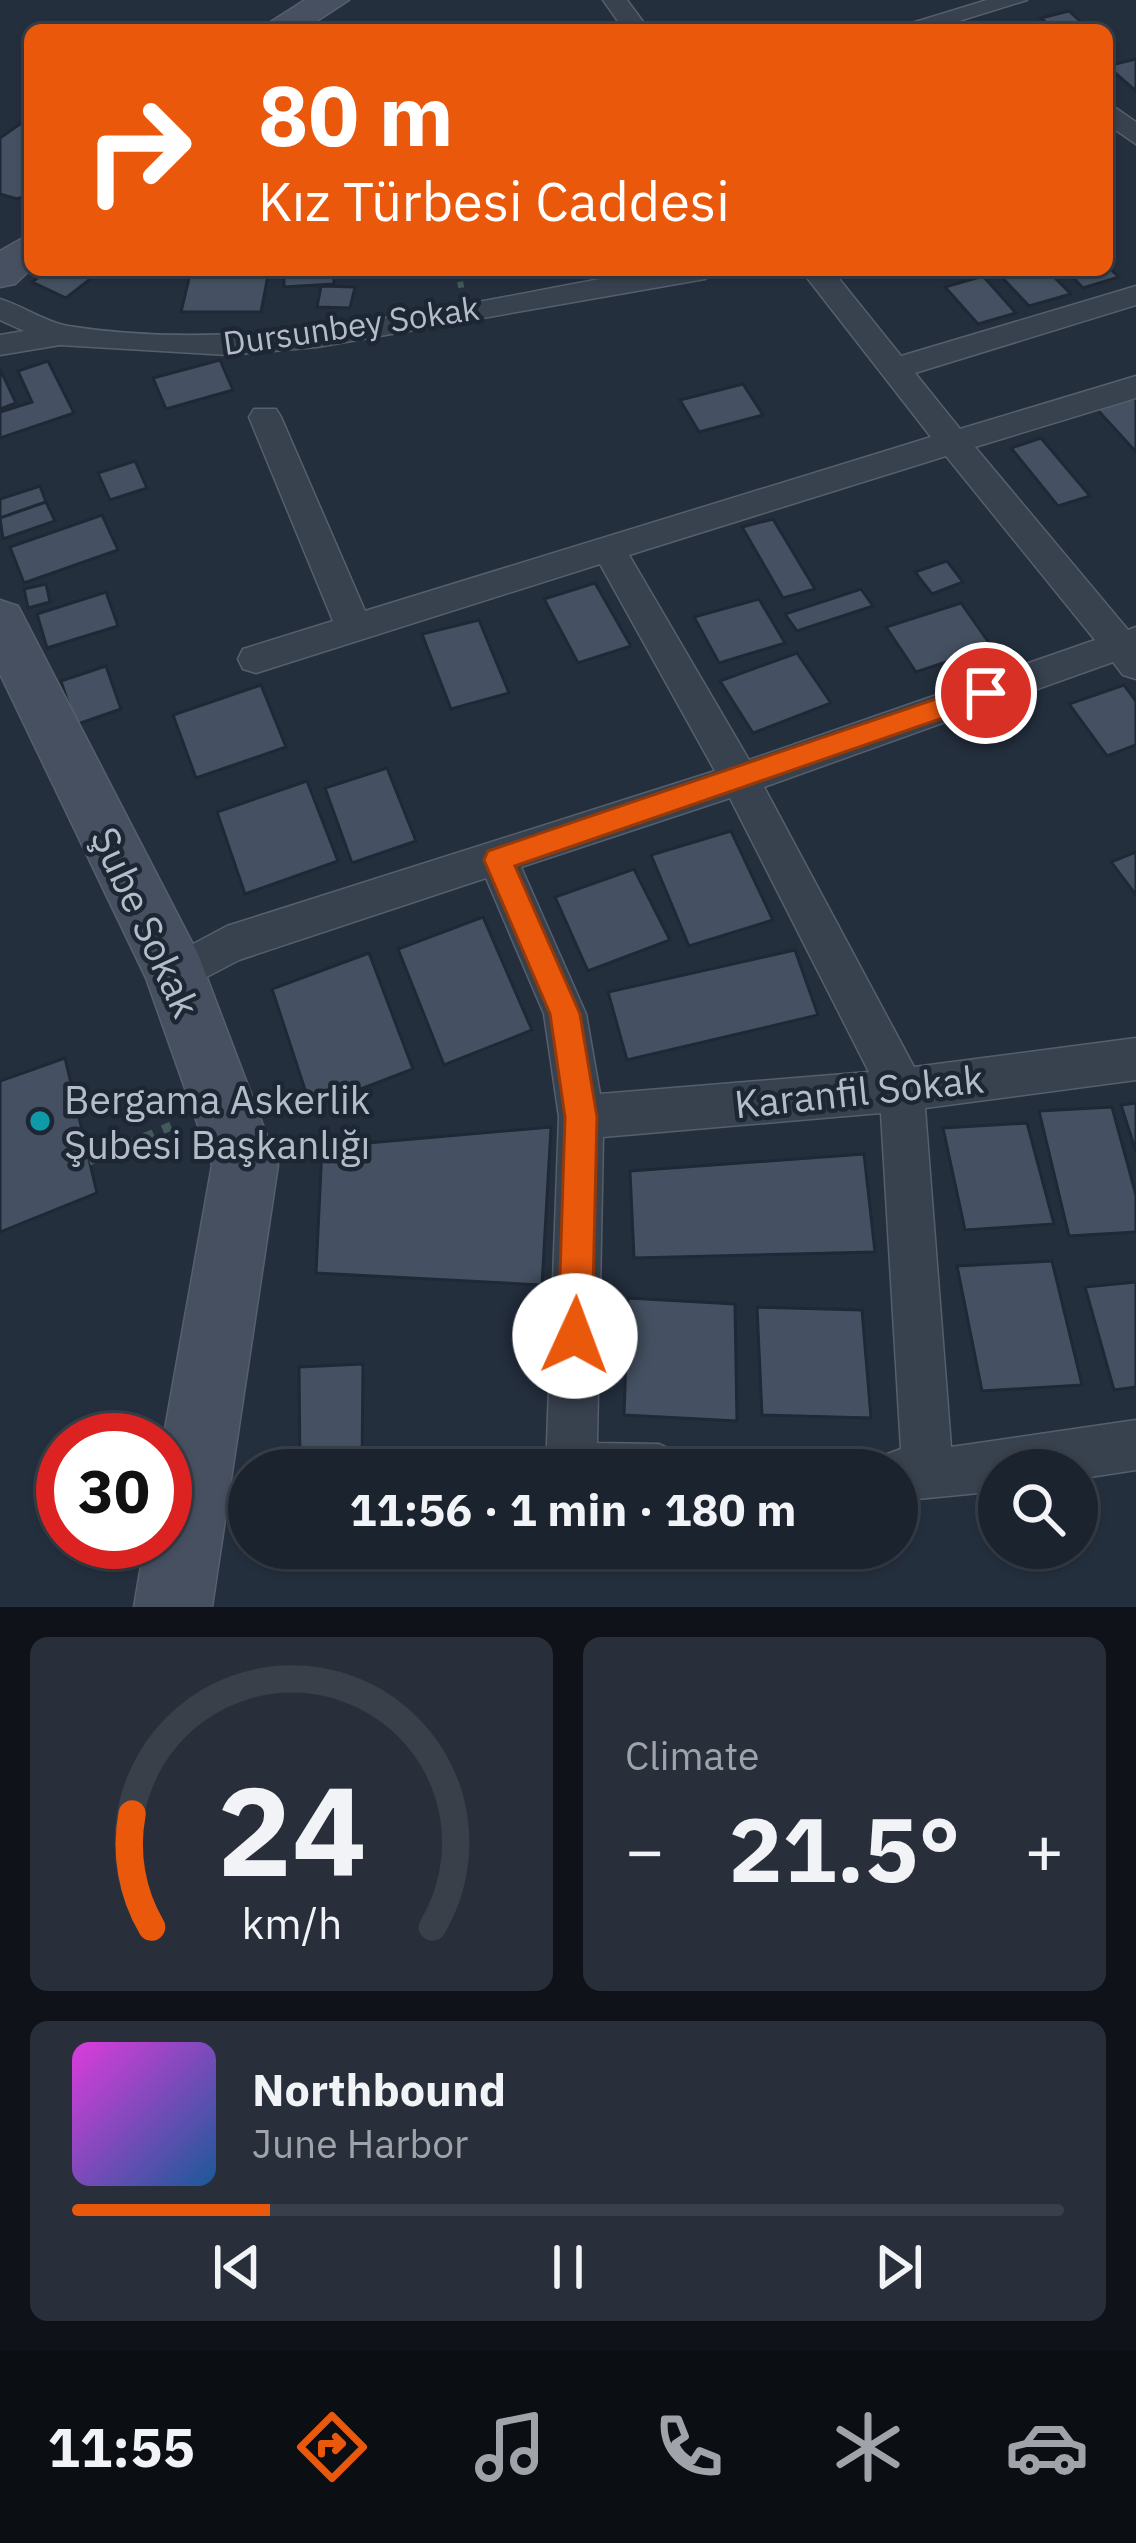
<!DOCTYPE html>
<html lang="en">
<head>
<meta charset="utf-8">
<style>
  :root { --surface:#1b232e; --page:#282f3a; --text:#f1f3f6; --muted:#a0a4aa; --line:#39404a; --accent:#ea580c }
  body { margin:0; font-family:"IBM Plex Sans",sans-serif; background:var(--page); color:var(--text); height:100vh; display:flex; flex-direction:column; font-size:45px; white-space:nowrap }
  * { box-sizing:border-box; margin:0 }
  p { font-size:39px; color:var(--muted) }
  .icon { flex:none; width:66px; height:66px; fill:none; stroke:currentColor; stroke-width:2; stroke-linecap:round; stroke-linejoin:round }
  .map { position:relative; height:1607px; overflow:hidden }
  .side { display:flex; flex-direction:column; gap:30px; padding:30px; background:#0f1319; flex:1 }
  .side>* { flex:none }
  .top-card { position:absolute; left:24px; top:24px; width:1089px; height:252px; border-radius:18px; box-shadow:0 3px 9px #0004,0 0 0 3px var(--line); background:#ea580c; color:#fff; overflow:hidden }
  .buttons { position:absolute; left:978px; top:1449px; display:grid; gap:24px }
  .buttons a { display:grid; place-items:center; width:120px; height:120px; border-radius:50%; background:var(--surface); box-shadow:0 3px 9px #0004,0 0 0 3px var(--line); font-size:60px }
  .speed { position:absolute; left:36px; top:1413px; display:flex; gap:24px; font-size:60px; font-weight:700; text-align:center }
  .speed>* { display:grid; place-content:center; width:156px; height:156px; border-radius:50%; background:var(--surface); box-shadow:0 3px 9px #0004,0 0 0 3px var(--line); line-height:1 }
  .speed .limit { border:18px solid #d22; background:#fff; color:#111 }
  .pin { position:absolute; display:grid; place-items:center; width:102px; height:102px; color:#fff; margin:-51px; border:6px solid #fff; border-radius:50%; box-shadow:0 3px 12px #0007 }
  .me { position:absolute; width:132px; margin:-66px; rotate:2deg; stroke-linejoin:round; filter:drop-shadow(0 0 9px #0008) }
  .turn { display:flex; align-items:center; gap:42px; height:252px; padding:0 36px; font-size:54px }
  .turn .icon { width:156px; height:156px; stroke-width:2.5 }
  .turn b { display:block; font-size:84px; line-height:102px }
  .big { font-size:90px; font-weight:700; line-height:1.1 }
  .side .tile { flex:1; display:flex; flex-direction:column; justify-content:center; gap:18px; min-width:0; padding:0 42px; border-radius:18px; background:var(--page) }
  .side .dial { align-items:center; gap:0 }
  .dial svg { height:312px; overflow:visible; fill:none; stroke:var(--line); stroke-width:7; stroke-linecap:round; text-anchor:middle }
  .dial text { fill:var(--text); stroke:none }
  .song { display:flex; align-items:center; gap:36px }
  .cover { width:144px; height:144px; border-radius:18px; background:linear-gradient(135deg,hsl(300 70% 55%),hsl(210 70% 35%)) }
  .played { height:12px; border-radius:6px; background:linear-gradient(90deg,var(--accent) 20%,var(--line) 20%) }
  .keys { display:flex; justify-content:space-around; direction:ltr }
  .heat { display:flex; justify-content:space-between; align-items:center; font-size:66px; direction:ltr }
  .side .tiles { flex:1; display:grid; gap:30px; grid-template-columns:1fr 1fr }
  .tile:last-child { grid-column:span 2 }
  .trip { position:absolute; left:228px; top:1449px; width:690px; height:120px; border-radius:60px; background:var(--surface); box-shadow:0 3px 9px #0004,0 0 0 3px var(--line); font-weight:700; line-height:120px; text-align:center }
  .tab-bar { display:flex; height:192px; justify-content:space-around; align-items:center; background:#0b0e12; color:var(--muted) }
  .tab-bar .icon { width:84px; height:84px }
  .tab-bar .current { color:var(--accent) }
  .tab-bar b { font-size:54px; color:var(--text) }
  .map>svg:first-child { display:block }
  .building { fill:#455162; stroke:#1f2835; stroke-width:3 }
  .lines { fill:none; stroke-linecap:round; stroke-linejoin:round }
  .minor-casing { stroke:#565f6c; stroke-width:3 }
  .secondary-casing { stroke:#565f6c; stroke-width:3 }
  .path-far1 { stroke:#44595c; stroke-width:6; stroke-dasharray:6 6; stroke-linecap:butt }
  .path { stroke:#44595c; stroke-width:9; stroke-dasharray:10 10; stroke-linecap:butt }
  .minor { fill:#38414e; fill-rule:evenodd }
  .secondary { fill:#465061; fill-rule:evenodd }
  .route { fill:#ea580c; stroke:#983908; stroke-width:3 }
  .culture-dot { fill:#0f9aa8; stroke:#1d2633; stroke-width:4.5 }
  .labels { text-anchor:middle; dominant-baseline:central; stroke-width:9; stroke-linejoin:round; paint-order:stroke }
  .far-street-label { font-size:33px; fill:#b4bcc9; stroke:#1d2633 }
  .street-label { font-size:39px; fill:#b4bcc9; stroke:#1d2633 }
  .poi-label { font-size:39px; fill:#b4bcc9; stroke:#1d2633; text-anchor:start }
</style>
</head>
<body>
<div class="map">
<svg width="1136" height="1607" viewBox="0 0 1136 1607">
  <rect width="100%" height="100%" fill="#242f3e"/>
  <!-- building -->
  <g class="building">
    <polygon points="1069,11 1090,30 1054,30 1041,18"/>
    <polygon points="1136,59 1136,91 1107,66"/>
    <polygon points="30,117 30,194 17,199 0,194 0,138"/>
    <polygon points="1107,266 1119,277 1083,288 1066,270"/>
    <polygon points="48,270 91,270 98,273 66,298 32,282"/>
    <polygon points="191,270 269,270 261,312 181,312"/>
    <polygon points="284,270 334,270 334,284 284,287"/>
    <polygon points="995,270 1047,270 1071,294 1029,306"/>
    <polygon points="983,276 1016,313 978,324 945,287"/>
    <polygon points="321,286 355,287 350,308 317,307"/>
    <polygon points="220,360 233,390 166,409 153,378"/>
    <polygon points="48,361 74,413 0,438 0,412 32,402 18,371"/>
    <polygon points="0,369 16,403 0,409"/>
    <polygon points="743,384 763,415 699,432 680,400"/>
    <polygon points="1131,394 1136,400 1136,452 1094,406"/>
    <polygon points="1041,438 1090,496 1058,506 1011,448"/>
    <polygon points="135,461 147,488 110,500 98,473"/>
    <polygon points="40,486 46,502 0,518 0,499"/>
    <polygon points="46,502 55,521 3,539 0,518"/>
    <polygon points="102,515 118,550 24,583 10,547"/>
    <polygon points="773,519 815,589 783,598 742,527"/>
    <polygon points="947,561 963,582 932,594 915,572"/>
    <polygon points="595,583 631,646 578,663 544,599"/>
    <polygon points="46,584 50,602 28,608 24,589"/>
    <polygon points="861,589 873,606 797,631 785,614"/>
    <polygon points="106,592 118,626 47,648 37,614"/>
    <polygon points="759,599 785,643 719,663 694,617"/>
    <polygon points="961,603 992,647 916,672 886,627"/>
    <polygon points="479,620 509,693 451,709 422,634"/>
    <polygon points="797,653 831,703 753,733 720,681"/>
    <polygon points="106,666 121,709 75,725 61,681"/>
    <polygon points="261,685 286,747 196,778 173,715"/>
    <polygon points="1124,685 1136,701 1136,745 1107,756 1069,704"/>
    <polygon points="387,768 416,841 352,863 325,788"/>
    <polygon points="307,781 338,861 245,894 217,812"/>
    <polygon points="731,831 773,920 689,946 651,855"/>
    <polygon points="1136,852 1136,895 1111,862"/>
    <polygon points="634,869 670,940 588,971 555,897"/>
    <polygon points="483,917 532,1030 444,1065 398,949"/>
    <polygon points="795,950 818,1015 627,1060 608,992"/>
    <polygon points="369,953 413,1069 311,1108 272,989"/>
    <polygon points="65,1058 97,1193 0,1232 0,1081"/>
    <polygon points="1136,1103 1136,1152 1121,1105"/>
    <polygon points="1112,1107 1136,1195 1136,1232 1069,1236 1039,1111"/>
    <polygon points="1027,1123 1054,1224 965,1230 943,1128"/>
    <polygon points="551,1127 542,1285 316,1273 322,1147"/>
    <polygon points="864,1154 875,1252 634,1258 630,1171"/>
    <polygon points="1052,1261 1082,1385 982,1391 957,1266"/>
    <polygon points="1136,1282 1136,1387 1114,1390 1085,1287"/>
    <polygon points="628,1298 735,1304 737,1421 624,1415"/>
    <polygon points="757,1307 862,1310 871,1418 762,1415"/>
    <polygon points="363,1364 362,1465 300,1470 299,1367"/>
  </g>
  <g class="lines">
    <defs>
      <g id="minor">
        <polygon points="603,0 627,0 649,30 624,30"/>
        <polygon points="987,0 1027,0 930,30 889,30"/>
        <polygon points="1107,102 1136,122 1136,144 1107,124"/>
        <path d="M651,270h69l-15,9 -388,68 -89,8 -168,-10 -60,10v-20l24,-4 -24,-11v-21c23,7 45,23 68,27 194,31 393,-24 583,-56z"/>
        <path d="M801,270h31l69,86 235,-70v19l-221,68 45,56 176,-53v22l-161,49 153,183 8,-3v52l-13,-4 -10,-13 -349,125 150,280 222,-29v42l-211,28 26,339 185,-27v50l-59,9v-9h-78v21l-102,10v-31h-24l6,-13 22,-8 -20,-336 -278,24 -6,306 62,1 18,8 8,18h-139l13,-353 -15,-103 -58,-136 -247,82 -63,33 -15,-6 -6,-13 6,-13 66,-35 488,-155 -115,-207 -344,109 -13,-4 -5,-10 5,-10 90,-28 -84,-204 5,-8h22l5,8 84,194 566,-174zM946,456l149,184 -346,120 -120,-205zM730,798l139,274 -269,22 -14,-80 -65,-147z"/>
      </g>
      <g id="secondary">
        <polygon points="305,0 349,0 303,30 258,30"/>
        <polygon points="30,234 30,270 15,284 0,287 0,251"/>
        <polygon points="0,600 18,606 198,954 278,1165 212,1607 134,1607 145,1542 165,1542 163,1440 212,1165 146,978 0,674"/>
      </g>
    </defs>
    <!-- minor casing -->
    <use href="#minor" class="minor-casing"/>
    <!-- secondary casing -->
    <use href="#secondary" class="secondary-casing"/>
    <!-- path-far1 -->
    <polyline class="path-far1" points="458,270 462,292"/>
    <!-- path -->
    <polyline class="path" points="89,1161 171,1126"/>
    <!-- minor -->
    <use href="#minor" class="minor"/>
    <!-- secondary -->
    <use href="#secondary" class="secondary"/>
  </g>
  <!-- route -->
  <polygon class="route" points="986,682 995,685 995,700 515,866 580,1014 597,1117 592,1336 587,1349 575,1354 563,1349 558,1336 565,1117 550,1014 484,860 488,851"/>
  <!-- markers -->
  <circle class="culture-dot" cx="40" cy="1121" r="12"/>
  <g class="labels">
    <!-- far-street labels -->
    <g class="far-street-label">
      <text transform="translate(351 325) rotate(-8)">Dursunbey Sokak</text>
    </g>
    <!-- street labels -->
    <g class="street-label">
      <text transform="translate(146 922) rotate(65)">Şube Sokak</text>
      <text transform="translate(859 1091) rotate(-6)">Karanfil Sokak</text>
    </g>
    <!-- poi labels -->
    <g class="poi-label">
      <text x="64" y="1099">Bergama Askerlik<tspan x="64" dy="45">Şubesi Başkanlığı</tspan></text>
    </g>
  </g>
</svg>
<div class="buttons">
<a><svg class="icon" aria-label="search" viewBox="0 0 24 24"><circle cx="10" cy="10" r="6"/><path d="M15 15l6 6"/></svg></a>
</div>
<div class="speed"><div class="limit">30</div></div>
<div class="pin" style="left:986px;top:693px;background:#d93025"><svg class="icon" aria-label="arrive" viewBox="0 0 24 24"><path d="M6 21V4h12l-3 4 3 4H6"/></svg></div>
<svg class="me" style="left:575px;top:1336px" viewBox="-20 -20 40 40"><circle r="19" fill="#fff"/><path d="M0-13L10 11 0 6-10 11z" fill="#ea580c"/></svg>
<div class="trip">11:56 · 1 min · 180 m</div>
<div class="top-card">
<div class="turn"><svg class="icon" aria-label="right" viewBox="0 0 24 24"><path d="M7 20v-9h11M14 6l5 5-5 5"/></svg><div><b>80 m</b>Kız Türbesi Caddesi</div></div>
</div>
</div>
<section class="side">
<div class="tiles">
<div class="tile dial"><svg viewBox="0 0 100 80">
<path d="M14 69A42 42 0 1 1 86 69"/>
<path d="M14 69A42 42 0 0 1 9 40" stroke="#ea580c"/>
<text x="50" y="56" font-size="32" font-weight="700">24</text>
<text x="50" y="72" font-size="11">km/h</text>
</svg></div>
<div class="tile"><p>Climate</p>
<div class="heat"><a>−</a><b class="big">21.5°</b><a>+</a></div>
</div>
<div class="tile">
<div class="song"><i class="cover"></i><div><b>Northbound</b><p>June Harbor</p></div></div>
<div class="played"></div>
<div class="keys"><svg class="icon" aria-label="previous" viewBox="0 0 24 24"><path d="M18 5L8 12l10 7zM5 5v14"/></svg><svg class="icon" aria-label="pause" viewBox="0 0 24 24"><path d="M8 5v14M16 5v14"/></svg><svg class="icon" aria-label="next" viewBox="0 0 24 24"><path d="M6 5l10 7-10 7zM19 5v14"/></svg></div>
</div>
</div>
</section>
<nav class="tab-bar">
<b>11:55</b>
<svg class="icon current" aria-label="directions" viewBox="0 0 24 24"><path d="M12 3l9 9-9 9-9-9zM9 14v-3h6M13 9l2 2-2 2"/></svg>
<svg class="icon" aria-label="music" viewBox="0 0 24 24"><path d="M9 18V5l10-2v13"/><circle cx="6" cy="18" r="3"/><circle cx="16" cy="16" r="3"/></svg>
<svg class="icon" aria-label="phone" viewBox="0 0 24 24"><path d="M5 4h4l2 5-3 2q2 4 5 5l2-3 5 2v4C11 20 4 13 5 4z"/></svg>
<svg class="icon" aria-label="climate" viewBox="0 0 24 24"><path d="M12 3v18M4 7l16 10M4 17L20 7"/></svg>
<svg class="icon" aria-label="car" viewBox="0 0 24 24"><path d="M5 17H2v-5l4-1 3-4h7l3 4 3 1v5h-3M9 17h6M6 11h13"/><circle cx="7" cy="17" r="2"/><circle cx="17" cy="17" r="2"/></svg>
</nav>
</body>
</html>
